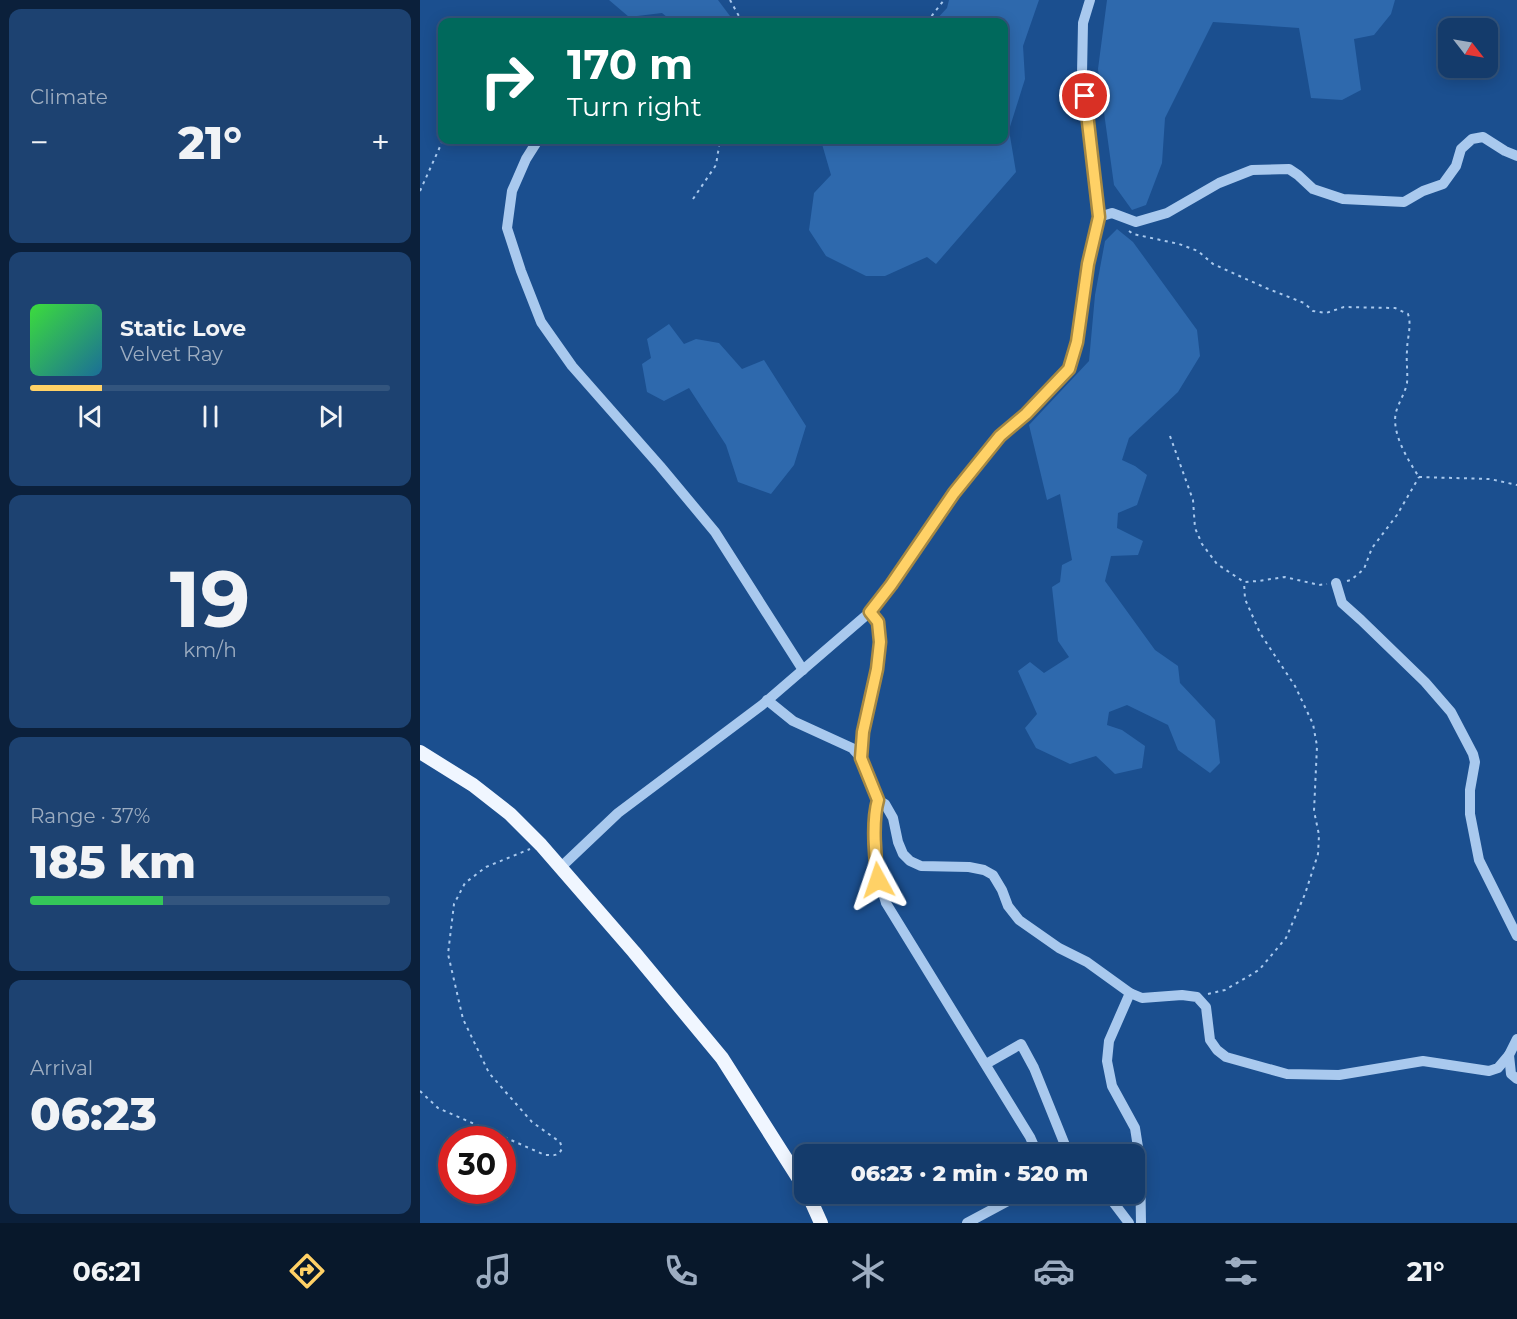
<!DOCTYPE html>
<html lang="en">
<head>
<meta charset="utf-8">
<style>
  :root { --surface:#143b6b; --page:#1d4271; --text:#f1f3f6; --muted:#9dadc1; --line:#33557e; --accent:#ffd166 }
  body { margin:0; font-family:Montserrat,sans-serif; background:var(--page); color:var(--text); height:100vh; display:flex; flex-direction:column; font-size:22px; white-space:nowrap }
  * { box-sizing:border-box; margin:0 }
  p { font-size:20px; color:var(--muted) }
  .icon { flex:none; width:33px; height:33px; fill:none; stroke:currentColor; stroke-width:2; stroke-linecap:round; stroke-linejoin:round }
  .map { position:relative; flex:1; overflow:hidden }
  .drawer { display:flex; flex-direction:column; gap:9px; padding:9px; background:#0b203b; width:420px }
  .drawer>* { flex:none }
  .top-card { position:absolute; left:18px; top:18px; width:570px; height:126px; border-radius:12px; box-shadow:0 3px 15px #0003,0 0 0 2px var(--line); background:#00695c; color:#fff; overflow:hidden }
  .needle { width:39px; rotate:121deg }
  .tools { position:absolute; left:1018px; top:18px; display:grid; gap:12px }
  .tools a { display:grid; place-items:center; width:60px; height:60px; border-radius:12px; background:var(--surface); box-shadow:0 3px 15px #0003,0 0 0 2px var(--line); font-size:30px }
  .speed { position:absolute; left:18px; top:1126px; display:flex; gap:12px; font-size:30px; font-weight:700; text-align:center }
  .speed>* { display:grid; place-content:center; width:78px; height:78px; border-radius:50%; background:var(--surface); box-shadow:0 3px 15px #0003,0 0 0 2px var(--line); line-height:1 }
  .speed .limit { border:9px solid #d22; background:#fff; color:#111 }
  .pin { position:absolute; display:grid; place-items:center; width:51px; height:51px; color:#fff; margin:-26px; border:3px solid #fff; border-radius:50%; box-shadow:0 2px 6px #0007 }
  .me { position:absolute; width:66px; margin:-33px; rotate:355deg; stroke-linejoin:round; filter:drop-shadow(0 0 4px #0008) }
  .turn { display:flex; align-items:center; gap:21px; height:126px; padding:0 30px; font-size:27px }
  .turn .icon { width:78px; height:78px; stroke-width:2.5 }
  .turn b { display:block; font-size:42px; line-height:51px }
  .big { font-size:45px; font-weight:800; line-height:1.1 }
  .drawer .tile { flex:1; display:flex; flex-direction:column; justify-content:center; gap:9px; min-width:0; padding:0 21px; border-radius:12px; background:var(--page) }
  .drawer .dial { align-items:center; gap:0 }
  .dial b { font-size:78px; line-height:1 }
  .song { display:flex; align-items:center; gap:18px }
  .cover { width:72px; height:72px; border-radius:9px; background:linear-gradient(135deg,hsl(120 70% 55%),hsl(200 70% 35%)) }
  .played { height:6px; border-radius:3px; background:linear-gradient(90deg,var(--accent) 20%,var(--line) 20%) }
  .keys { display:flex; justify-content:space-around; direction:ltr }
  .heat { display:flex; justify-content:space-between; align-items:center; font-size:33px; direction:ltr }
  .charge { height:9px; border-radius:4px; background:linear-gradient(90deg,#34c759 37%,var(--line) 0) }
  .trip { position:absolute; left:374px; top:1144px; width:351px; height:60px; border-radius:12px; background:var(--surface); box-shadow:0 3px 15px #0003,0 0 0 2px var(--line); font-weight:800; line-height:60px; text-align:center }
  .tabs { display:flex; height:96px; justify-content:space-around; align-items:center; background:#08182b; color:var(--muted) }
  .tabs .icon { width:42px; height:42px }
  .tabs .current { color:var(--accent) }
  .tabs b { font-size:27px; color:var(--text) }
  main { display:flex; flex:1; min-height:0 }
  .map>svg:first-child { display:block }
  .green { fill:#2e69ad }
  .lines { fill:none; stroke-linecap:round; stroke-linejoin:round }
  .path { stroke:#a9c9ee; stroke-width:2; stroke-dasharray:3 4.5; stroke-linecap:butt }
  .minor { stroke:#a9c9ee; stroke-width:10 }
  .major { stroke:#f0f6ff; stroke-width:14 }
  .route-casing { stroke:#a68842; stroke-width:15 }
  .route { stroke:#ffd166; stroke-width:10 }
</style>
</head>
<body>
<main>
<section class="drawer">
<div class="tile"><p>Climate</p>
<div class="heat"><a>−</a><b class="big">21°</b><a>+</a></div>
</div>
<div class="tile">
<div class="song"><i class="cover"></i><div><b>Static Love</b><p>Velvet Ray</p></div></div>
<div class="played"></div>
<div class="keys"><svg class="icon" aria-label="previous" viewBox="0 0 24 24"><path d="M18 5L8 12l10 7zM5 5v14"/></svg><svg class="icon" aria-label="pause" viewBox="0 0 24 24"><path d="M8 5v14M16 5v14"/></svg><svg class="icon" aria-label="next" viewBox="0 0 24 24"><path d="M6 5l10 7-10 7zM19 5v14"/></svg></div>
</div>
<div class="tile dial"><b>19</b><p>km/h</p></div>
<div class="tile"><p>Range · 37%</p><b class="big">185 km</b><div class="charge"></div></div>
<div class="tile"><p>Arrival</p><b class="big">06:23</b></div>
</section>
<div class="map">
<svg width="1097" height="1223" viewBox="0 0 1097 1223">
  <rect width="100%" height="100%" fill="#1b4f8f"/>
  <!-- green -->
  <g class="green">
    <polygon points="189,0 298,0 310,16 310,22 253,22 242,13 209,17"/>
    <polygon points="529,0 619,0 603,46 605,79 589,130 596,172 516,264 507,257 465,276 446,276 406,256 389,230 394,193 411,175 402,144 394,140 584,140 584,22 514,22 527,8"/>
    <polygon points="687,0 975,0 971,14 954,35 934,39 941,90 922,100 891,98 879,28 793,22 745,118 742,163 726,205 712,210 694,185 678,69"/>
    <polygon points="697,229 713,242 777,330 780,356 758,392 709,438 702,460 715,466 727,475 717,505 698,513 697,528 723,541 718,555 691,556 685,581 735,650 758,666 760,683 795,720 800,763 790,773 758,750 748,725 707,705 689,712 687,725 702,730 725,746 722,768 695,774 676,756 650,764 616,748 605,728 617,714 598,671 610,662 624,673 649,657 638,641 632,587 640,582 642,565 652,560 640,494 627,500 609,425 669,361 675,295 685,241"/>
    <polygon points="249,324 264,344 276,339 299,343 322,369 344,360 386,426 374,465 351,494 318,482 306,445 269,388 244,401 227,392 222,364 231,358 227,339"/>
  </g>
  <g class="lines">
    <!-- path -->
    <g class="path">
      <polyline points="310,0 320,18 325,22"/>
      <polyline points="507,22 524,0"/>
      <polyline points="0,191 23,140"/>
      <polyline points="273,199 296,165 300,140"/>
      <path d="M709,231l4,3 46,10 19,7 15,13 53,24 38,15 9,8 13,2 18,-6 51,1 13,6c4,12 -1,24 -1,37 -1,10 1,21 0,32 -2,10 -7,17 -10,26 -8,21 11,51 22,68"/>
      <polyline points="750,436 773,500 775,528 782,544 797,564 824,582 838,581 865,577 899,585 907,584"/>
      <polyline points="999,477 1070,479 1097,485"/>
      <polyline points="927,581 931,580 944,569 952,548 977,515 999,477"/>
      <polyline points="788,994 805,990 839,970 866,938 885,894 898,854 899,835 894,811 897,746 893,724 875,686 840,633 825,599 824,582"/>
      <path d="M0,1091l18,17 107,47c8,0 14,2 17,-7l-2,-6 -28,-20 -43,-49 -26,-54 -15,-65 6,-50 11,-21 21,-16 44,-18"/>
    </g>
    <!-- minor -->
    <g class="minor">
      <polyline points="118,140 106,159 92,191 87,228 101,271 121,322 152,366 240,466 295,532 383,670"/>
      <polyline points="679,217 692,213 716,222 747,213 799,183 832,170 869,169 878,175 893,189 923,199 984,202 1003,191 1023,184 1036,166 1041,149 1052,139 1063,137 1085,151 1097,156"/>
      <polyline points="916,583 922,603 941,620 1005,682 1031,712 1053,754 1055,762 1050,790 1050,814 1059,860 1097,936"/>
      <polyline points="347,700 373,721 432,748 441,758 458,800 465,804 473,818 478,842 483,854 490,861 501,866 549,867 564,870 573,875 582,890 588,906 599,920 639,948 667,962 710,993 722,998 762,995 777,997 786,1007 790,1040 797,1050 806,1057 867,1074 919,1075 1003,1061 1069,1071 1078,1068 1089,1055"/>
      <polyline points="441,758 443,731 457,669 460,642 458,622 450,612"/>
      <path d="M458,800c-5,16 -4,63 0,80 2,8 6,15 8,23l144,234 8,18"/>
      <polyline points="140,868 198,813 342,705 450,612 471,585 534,493 580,436 606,414 649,369 657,342 668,264 679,217 662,74 663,23 670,0"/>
      <polyline points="710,993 689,1041 687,1061 692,1086 715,1128 720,1160 721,1223"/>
      <polyline points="1097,1039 1089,1055 1091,1074 1097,1079"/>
      <polyline points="566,1064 601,1044 614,1068 649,1155"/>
      <polyline points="687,1194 709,1223"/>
      <polyline points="547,1223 601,1194"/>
    </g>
    <!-- major -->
    <g class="major">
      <polyline points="0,752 53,785 90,814 121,845 214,952 302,1058 384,1187"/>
      <polyline points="388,1194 401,1223"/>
    </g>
  </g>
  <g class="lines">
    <defs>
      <path id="route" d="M458,880c-3,-22 -6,-59 0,-80l-17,-42 2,-26 14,-63 3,-27 -2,-20 -8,-10 21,-27 63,-92 46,-57 26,-22 43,-45 8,-27 11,-78 11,-47 -14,-121"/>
    </defs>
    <!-- route casing -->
    <use href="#route" class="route-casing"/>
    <!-- route -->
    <use href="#route" class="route"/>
  </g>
</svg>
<div class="tools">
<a><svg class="needle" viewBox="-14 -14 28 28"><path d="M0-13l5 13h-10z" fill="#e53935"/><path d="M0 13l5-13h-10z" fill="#9dadc1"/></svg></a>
</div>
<div class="speed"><div class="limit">30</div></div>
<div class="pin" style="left:665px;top:96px;background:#d93025"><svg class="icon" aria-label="arrive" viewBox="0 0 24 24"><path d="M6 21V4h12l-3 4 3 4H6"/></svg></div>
<svg class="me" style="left:458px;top:880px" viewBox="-20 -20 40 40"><path d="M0-17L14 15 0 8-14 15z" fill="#ffd166" stroke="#fff" stroke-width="4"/></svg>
<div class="trip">06:23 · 2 min · 520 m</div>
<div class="top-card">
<div class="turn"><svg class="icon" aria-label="right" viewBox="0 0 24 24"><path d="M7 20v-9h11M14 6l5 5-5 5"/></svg><div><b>170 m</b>Turn right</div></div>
</div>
</div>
</main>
<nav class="tabs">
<b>06:21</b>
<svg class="icon current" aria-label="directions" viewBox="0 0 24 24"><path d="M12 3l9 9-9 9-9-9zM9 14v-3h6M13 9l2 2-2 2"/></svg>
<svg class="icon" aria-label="music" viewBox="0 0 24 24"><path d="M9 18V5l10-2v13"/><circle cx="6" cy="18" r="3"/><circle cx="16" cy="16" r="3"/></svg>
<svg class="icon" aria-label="phone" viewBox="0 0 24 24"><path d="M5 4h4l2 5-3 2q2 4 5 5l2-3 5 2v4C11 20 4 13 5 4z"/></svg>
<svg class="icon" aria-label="climate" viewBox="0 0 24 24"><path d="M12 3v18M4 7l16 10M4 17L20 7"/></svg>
<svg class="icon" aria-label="car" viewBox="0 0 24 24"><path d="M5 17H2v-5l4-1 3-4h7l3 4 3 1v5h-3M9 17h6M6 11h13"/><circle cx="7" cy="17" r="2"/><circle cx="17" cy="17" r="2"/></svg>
<svg class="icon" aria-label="filters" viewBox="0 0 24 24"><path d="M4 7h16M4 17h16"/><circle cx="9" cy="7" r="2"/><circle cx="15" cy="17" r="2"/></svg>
<b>21°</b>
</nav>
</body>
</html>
